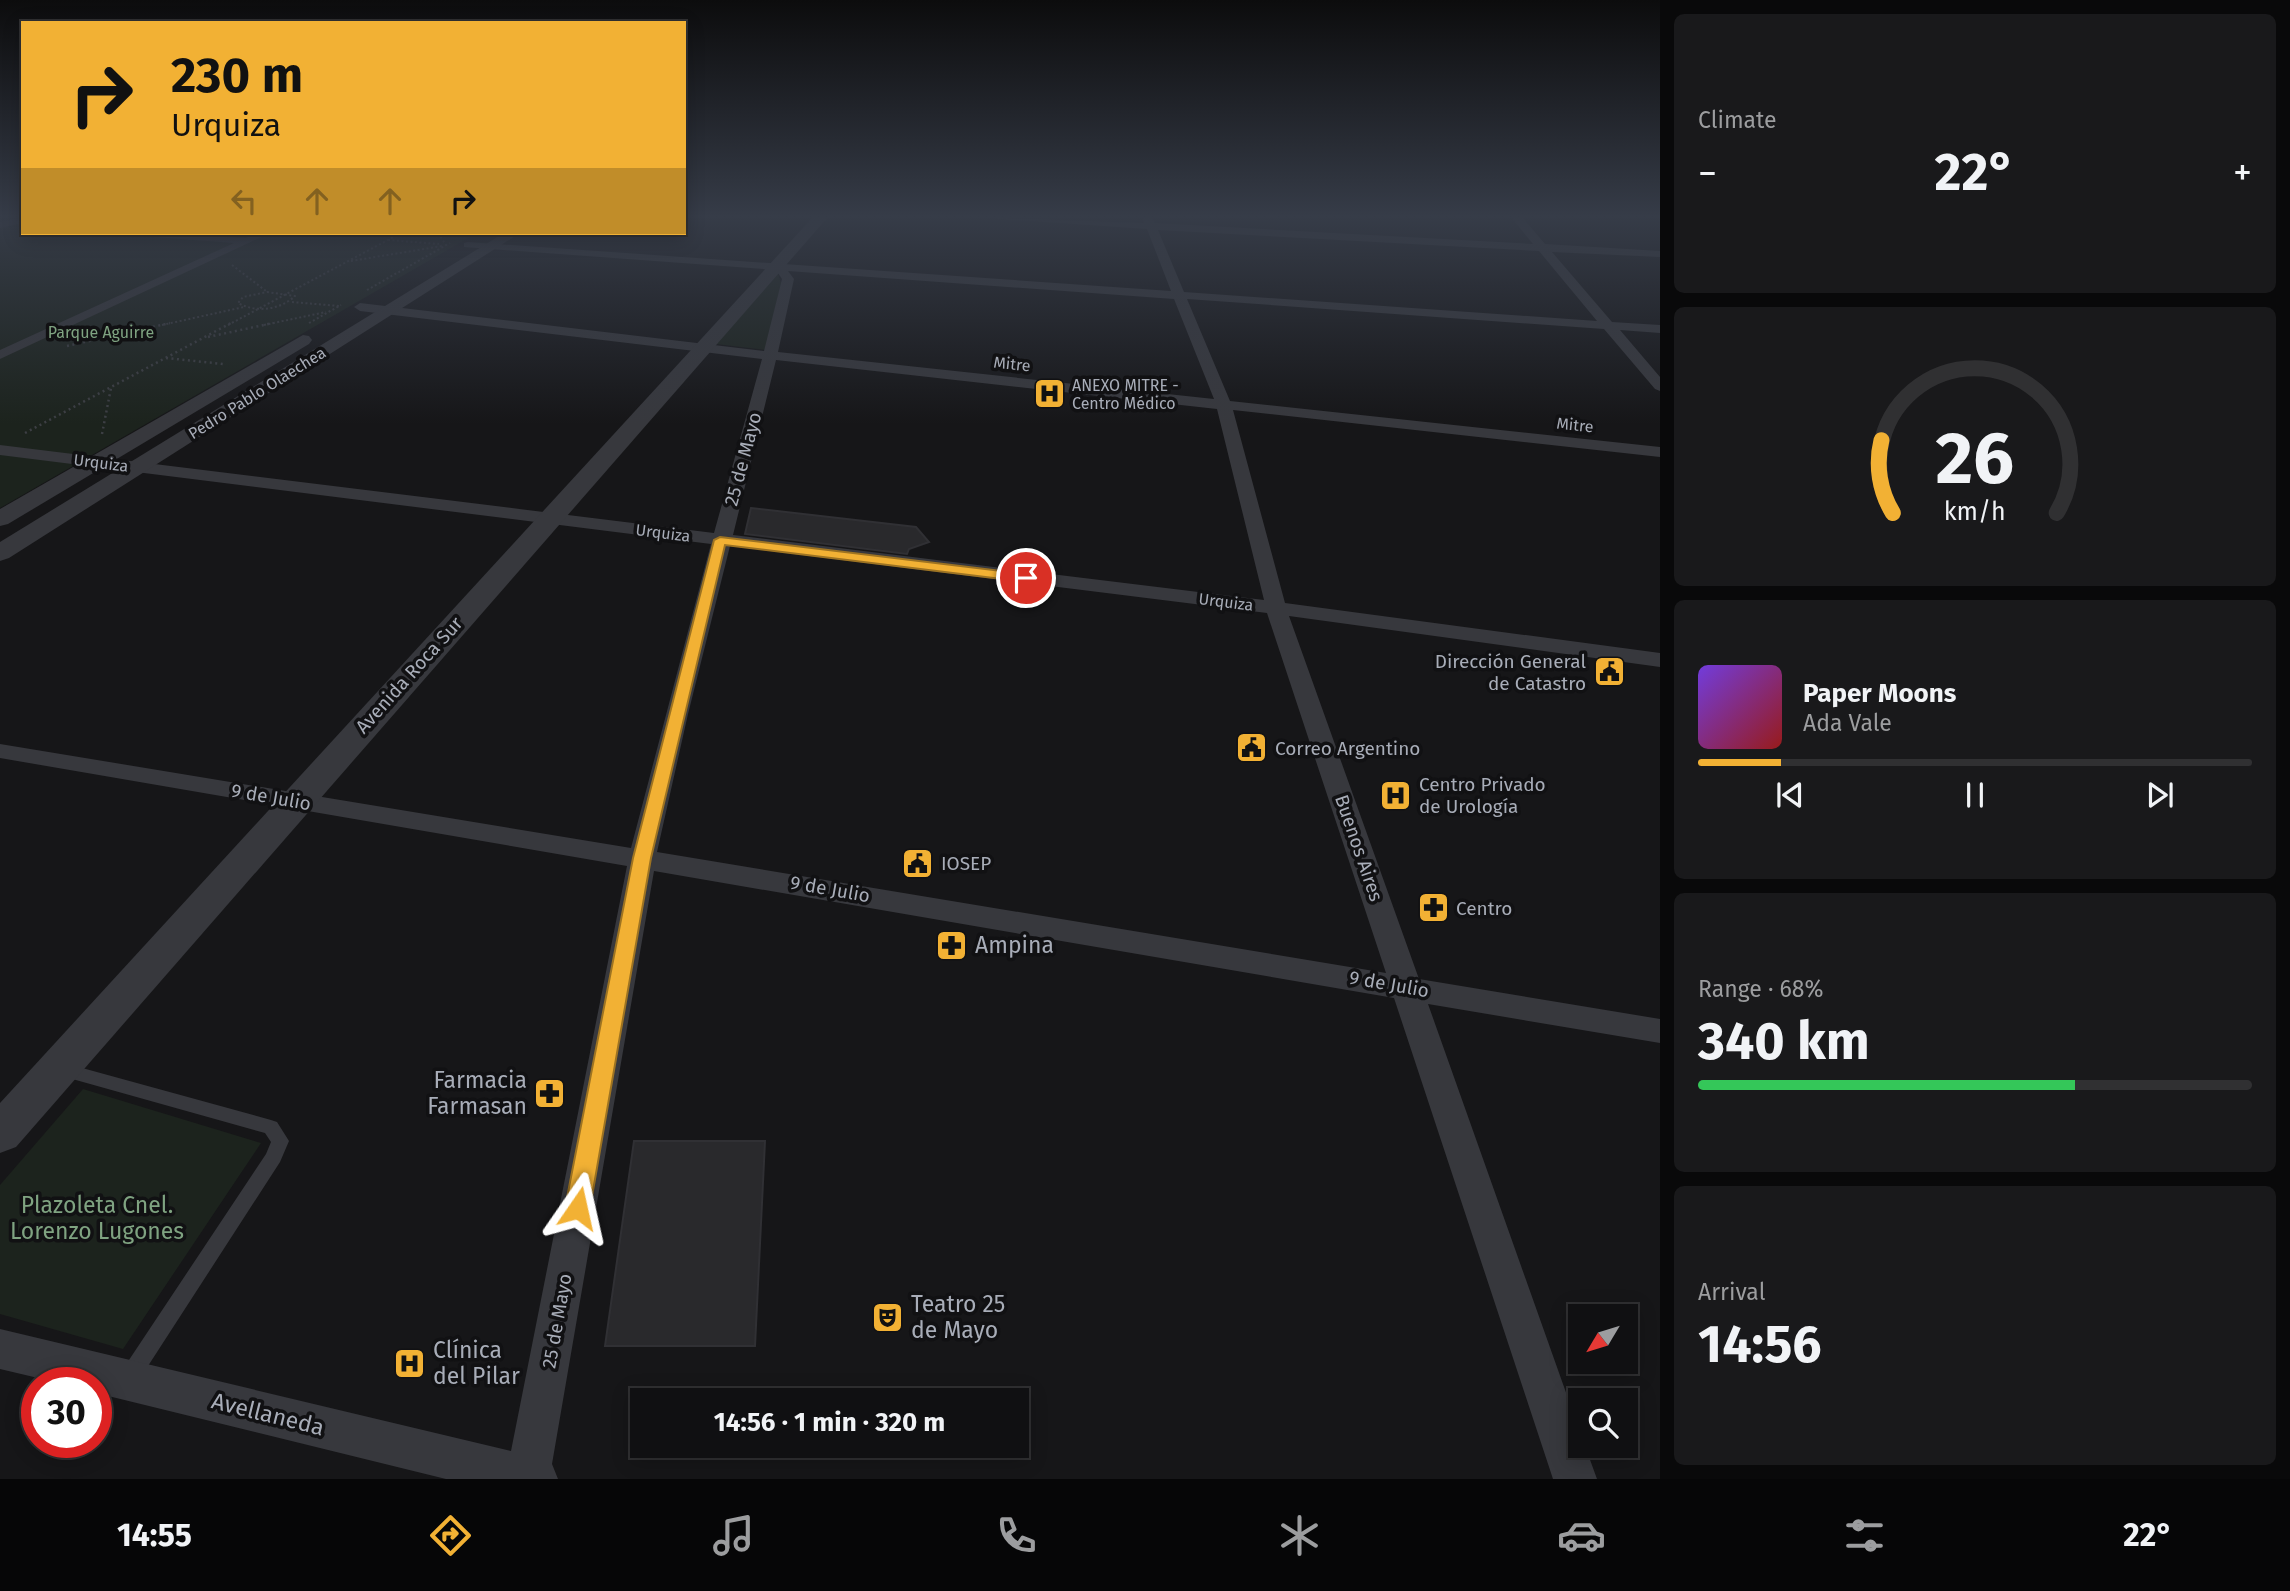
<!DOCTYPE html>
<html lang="en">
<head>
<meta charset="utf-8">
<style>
  :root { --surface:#101012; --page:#19191b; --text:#f1f3f6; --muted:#9c9d9f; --line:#303032; --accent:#f2b134 }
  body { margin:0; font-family:"Fira Sans",sans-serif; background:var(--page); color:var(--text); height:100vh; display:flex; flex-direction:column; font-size:26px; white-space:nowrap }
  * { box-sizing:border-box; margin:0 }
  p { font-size:23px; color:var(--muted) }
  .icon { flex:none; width:38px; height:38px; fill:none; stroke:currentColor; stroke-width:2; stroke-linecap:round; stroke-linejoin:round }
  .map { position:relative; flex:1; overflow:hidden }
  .side { display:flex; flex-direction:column; gap:14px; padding:14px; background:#09090a; width:630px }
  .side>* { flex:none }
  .hud { position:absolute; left:21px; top:21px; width:665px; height:214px; border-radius:0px; box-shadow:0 4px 18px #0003,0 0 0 2px var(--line); background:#f2b134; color:#111; overflow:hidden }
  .needle { width:46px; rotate:232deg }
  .controls { position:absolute; left:1568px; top:1304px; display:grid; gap:14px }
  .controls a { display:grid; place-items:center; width:70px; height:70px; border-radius:0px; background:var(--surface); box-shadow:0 4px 18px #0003,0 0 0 2px var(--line); font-size:35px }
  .speed { position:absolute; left:21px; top:1367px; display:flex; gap:14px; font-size:35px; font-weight:700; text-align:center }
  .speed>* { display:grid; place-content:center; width:91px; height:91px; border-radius:50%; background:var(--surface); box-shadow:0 4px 18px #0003,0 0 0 2px var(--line); line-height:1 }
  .speed .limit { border:10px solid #d22; background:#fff; color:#111 }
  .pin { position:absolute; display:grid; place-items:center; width:60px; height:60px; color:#fff; margin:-30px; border:4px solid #fff; border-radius:50%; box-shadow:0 2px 7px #0007 }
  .me { position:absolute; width:77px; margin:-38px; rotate:11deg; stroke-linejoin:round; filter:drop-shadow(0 0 5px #0008) }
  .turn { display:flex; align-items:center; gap:24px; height:147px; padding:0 35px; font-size:32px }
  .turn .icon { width:91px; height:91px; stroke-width:2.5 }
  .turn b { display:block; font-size:49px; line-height:60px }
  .lanes { display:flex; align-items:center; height:66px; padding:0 35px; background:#0003; justify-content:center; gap:35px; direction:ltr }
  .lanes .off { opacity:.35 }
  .big { font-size:52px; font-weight:700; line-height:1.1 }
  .side .card { flex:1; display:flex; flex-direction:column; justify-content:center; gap:10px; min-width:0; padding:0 24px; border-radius:10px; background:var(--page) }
  .side .dial { align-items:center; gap:0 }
  .dial svg { height:182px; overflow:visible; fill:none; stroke:var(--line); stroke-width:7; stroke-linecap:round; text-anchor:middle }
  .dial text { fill:var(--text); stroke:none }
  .song { display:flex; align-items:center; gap:21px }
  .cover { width:84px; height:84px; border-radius:10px; background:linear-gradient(135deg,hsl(260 70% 55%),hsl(0 70% 35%)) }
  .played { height:7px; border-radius:4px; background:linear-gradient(90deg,var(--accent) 15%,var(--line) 15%) }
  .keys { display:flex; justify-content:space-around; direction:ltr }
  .heat { display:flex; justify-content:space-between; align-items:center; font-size:38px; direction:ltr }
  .charge { height:10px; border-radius:5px; background:linear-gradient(90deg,#34c759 68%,var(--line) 0) }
  .trip { position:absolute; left:630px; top:1388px; width:399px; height:70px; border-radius:0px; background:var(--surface); box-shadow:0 4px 18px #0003,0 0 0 2px var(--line); font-weight:700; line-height:70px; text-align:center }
  .dock { display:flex; height:112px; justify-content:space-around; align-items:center; background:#060607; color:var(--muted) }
  .dock .icon { width:49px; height:49px }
  .dock .active { color:var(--accent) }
  .dock b { font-size:32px; color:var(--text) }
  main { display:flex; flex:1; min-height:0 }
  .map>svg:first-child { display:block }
  .green { fill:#1c231d }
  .building { fill:#29292c; stroke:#303034; stroke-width:2 }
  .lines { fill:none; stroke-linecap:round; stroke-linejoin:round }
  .path-far1 { stroke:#3d3f44; stroke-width:2; stroke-dasharray:2 2.5; stroke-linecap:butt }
  .path { stroke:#3d3f44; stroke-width:2.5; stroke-dasharray:2 3.5; stroke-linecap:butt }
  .service { fill:#37383d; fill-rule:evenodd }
  .minor { fill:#37383d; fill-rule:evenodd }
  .tertiary { fill:#37383d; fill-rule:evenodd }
  .route { fill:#f2b134; stroke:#9d7322; stroke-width:2 }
  .labels { text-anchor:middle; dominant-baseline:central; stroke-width:7; stroke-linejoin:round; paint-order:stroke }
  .far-park-label { font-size:16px; fill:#7fa381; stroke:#111113 }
  .far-street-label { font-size:16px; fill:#a8adb8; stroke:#111113 }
  .far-poi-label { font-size:16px; fill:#a8adb8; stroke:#111113; text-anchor:start }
  .street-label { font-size:19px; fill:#a8adb8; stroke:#111113 }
  .poi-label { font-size:19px; fill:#a8adb8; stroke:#111113; text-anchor:start }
  .near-poi-label { font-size:23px; fill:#a8adb8; stroke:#111113; text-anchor:start }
  .near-park-label { font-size:23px; fill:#7fa381; stroke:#111113 }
  .near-street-label { font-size:23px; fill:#a8adb8; stroke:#111113 }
</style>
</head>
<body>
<main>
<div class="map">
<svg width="1660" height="1479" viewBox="0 0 1660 1479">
  <rect width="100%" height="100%" fill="#161618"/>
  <!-- green -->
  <g class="green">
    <polygon points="0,217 23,217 23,233 477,233 0,508"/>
    <polygon points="778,274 781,283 766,350 716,344"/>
    <polygon points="83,1089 261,1143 123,1349 0,1314 0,1185"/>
  </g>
  <!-- building -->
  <g class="building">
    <polygon points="751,508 916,527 929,542 909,549 907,554 745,534"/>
    <polygon points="634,1141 765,1141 755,1346 605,1346"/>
  </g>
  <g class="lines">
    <!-- path-far1 -->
    <g class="path-far1">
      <polyline points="438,233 446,245"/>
      <polyline points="388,240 439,244"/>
      <polyline points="351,261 442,246"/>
      <polyline points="232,265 266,291"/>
      <polyline points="367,290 450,243"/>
      <path d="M267,292l28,4c-15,14 -39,17 -57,7l5,-6z"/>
      <polyline points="292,302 339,306"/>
      <polyline points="309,323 341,305"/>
      <polyline points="162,325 244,307"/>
      <polyline points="228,325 401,233"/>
      <polyline points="264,325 326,312"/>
    </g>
    <!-- path -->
    <g class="path">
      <polyline points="208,337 273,323"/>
      <polyline points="67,346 170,323"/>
      <polyline points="166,358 223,364"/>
      <polyline points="25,433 231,323"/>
      <polyline points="102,434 111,388"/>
    </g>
    <!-- service -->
    <polygon class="service" points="64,1063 271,1120 277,1122 289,1141 280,1162 137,1383 130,1386 123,1383 120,1376 123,1369 266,1154 271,1142 265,1133 58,1075 56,1070 58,1065"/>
    <!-- minor -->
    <g class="minor">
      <polygon points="23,217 23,223 0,228 0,222"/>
      <path d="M972,217l172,6 -2,-6h10l3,6 378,21 -22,-27h11l23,27 115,7v6l-108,-5 60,70 48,3v8l-40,-3 40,47v14l-5,-2 -51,-60 -417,-30 43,102 430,46v10l-427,-47 52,193 375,50v14l-371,-51 130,363 241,40v24l-232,-39 152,428v14h5l12,33h-44l-159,-481 -740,-127 -102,593 6,15h-112l-350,-86v-11h-41l-55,-13v-40l511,122 116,-585 -627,-108v-14l631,104 80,-304 -711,-89v-10l714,88 48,-174 -402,-48 -6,-4 6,-4 404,48 18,-72 -6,-9 -312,-23v-4l4,-1 703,49 -24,-62zM1158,230l381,21 58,70 -413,-29zM788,271l386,28 40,100 -436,-47 16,-73zM776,360l441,49 47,191 -531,-65zM730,546l537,67 119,360 -729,-121 31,-138z"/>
      <polygon points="135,233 246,238 257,233 270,233 0,359 0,350 234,243 140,236"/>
    </g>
    <!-- tertiary -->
    <g class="tertiary">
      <polygon points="813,217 828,217 16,1147 0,1153 0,1103"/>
      <polygon points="504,233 520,233 9,558 0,561 0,542"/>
      <polygon points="303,335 309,336 312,340 309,344 8,524 0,526 0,509"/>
    </g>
  </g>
  <!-- sky -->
  <linearGradient id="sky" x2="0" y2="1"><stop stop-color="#0c0c0d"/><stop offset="0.51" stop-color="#363c48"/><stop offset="1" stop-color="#363c48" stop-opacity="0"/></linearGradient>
  <rect width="1660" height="424" fill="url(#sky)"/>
  <!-- route -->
  <polygon class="route" points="720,537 1026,574 1032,578 1026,582 725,545 651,858 590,1208 586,1215 578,1218 569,1215 565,1208 633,858 714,540"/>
  <!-- icons -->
  <defs>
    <symbol id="hospital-square" viewBox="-11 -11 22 22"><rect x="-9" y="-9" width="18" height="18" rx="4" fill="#f2b134" stroke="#111113"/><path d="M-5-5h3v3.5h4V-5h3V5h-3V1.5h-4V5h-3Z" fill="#111"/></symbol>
    <symbol id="civic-square" viewBox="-11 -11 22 22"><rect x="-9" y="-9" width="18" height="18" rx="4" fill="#f2b134" stroke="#111113"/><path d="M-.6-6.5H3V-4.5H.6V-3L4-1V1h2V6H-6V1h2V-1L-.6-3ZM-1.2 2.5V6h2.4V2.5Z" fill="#111"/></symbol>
    <symbol id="pharmacy-square" viewBox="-11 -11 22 22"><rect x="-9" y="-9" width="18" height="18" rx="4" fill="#f2b134" stroke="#111113"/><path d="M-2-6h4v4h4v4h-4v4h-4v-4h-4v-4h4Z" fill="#111"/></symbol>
    <symbol id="theatre-square" viewBox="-11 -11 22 22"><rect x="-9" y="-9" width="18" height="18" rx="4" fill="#f2b134" stroke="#111113"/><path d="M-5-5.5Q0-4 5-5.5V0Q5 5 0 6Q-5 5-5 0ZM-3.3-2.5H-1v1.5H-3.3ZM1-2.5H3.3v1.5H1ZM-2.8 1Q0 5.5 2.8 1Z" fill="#111"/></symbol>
  </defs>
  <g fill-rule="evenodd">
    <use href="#hospital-square" x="1032" y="376" width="35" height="35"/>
    <use href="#civic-square" x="1592" y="654" width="35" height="35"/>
    <use href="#civic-square" x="1234" y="730" width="35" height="35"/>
    <use href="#hospital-square" x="1378" y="778" width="35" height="35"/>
    <use href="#civic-square" x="900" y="846" width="35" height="35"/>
    <use href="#pharmacy-square" x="1416" y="890" width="35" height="35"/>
    <use href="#pharmacy-square" x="934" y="928" width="35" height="35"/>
    <use href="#pharmacy-square" x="532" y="1076" width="35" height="35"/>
    <use href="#theatre-square" x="870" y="1300" width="35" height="35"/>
    <use href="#hospital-square" x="392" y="1346" width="35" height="35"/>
  </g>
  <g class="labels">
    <!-- far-park labels -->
    <g class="far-park-label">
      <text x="101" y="332">Parque Aguirre</text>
    </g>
    <!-- far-street labels -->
    <g class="far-street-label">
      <text transform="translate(1012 364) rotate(6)">Mitre</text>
      <text transform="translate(257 393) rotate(-32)">Pedro Pablo Olaechea</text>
      <text transform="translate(1575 425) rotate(6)">Mitre</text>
      <text transform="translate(101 463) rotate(7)">Urquiza</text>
      <text transform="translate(663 533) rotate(7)">Urquiza</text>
      <text transform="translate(1226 602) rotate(7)">Urquiza</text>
    </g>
    <!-- far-poi labels -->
    <g class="far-poi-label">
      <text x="1072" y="385">ANEXO MITRE -<tspan x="1072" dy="18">Centro Médico</tspan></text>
    </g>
    <!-- street labels -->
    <g class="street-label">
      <text transform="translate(743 459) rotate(-75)">25 de Mayo</text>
      <text transform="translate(409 675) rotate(-48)">Avenida Roca Sur</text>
      <text transform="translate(271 797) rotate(10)">9 de Julio</text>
      <text transform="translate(1359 848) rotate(71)">Buenos Aires</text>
      <text transform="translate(830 889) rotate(10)">9 de Julio</text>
      <text transform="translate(1389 984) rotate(10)">9 de Julio</text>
      <text transform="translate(557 1321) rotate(-80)">25 de Mayo</text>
    </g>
    <!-- poi labels -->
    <g class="poi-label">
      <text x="1586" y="661" text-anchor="end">Dirección General<tspan x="1586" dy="22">de Catastro</tspan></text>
      <text x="1275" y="748">Correo Argentino</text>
      <text x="1419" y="784">Centro Privado<tspan x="1419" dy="22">de Urología</tspan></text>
      <text x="941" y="863">IOSEP</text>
      <text x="1456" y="908">Centro</text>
    </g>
    <!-- near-poi labels -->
    <g class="near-poi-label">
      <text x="975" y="945">Ampina</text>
      <text x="527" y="1080" text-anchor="end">Farmacia<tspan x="527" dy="26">Farmasan</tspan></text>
      <text x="911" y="1304">Teatro 25<tspan x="911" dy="26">de Mayo</tspan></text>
      <text x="433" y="1350">Clínica<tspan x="433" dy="26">del Pilar</tspan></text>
    </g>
    <!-- near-park labels -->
    <g class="near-park-label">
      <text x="97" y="1205">Plazoleta Cnel.<tspan x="97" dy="26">Lorenzo Lugones</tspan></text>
    </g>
    <!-- near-street labels -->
    <g class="near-street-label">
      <text transform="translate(268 1414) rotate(14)">Avellaneda</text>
    </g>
  </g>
</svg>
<div class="controls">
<a><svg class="needle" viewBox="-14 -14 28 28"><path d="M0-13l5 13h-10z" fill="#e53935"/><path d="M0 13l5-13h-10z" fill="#9c9d9f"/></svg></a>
<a><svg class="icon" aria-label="search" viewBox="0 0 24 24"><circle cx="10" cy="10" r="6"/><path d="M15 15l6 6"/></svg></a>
</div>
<div class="speed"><div class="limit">30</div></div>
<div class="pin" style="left:1026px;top:578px;background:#d93025"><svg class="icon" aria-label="arrive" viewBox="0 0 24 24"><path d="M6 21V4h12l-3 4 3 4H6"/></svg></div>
<svg class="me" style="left:578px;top:1208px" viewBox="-20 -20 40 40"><path d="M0-17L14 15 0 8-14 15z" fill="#f2b134" stroke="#fff" stroke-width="4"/></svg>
<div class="trip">14:56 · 1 min · 320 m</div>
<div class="hud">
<div class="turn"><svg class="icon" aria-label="right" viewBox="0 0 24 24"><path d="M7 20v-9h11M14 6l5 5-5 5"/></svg><div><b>230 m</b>Urquiza</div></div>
<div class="lanes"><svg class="icon off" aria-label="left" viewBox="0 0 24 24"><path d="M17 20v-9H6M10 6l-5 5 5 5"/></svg><svg class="icon off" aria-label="ahead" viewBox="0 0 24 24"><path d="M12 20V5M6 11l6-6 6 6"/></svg><svg class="icon off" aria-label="ahead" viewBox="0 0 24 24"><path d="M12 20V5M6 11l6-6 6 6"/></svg><svg class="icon" aria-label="right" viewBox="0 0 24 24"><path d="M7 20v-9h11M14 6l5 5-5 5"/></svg></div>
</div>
</div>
<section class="side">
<div class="card"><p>Climate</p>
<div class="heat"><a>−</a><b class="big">22°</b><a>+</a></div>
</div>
<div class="card dial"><svg viewBox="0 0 100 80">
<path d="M14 69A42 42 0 1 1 86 69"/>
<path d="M14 69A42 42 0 0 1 9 37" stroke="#f2b134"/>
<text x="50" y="56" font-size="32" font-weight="700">26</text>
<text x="50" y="72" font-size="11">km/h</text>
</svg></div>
<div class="card">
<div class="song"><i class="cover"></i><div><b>Paper Moons</b><p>Ada Vale</p></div></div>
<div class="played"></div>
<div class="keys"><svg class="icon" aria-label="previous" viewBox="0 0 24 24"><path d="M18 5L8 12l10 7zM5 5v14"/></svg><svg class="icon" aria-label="pause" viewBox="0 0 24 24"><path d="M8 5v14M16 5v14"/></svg><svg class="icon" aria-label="next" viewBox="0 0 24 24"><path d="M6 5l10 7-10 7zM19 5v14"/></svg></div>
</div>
<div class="card"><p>Range · 68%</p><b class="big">340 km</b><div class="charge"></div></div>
<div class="card"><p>Arrival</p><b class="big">14:56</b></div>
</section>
</main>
<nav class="dock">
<b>14:55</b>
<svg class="icon active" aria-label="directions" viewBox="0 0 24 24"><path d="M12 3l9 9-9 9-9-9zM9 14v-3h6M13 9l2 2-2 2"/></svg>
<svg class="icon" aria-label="music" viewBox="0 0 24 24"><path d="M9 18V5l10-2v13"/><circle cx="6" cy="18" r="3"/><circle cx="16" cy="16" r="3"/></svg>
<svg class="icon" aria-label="phone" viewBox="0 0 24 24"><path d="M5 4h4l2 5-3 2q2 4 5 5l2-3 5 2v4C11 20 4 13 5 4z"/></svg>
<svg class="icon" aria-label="climate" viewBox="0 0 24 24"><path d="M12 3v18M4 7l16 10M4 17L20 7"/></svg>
<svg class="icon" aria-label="car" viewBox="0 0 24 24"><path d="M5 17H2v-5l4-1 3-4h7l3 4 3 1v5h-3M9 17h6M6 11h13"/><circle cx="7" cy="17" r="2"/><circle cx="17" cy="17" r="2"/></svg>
<svg class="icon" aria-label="filters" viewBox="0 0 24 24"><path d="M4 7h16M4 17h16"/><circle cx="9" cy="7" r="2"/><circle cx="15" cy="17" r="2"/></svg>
<b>22°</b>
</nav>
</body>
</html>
